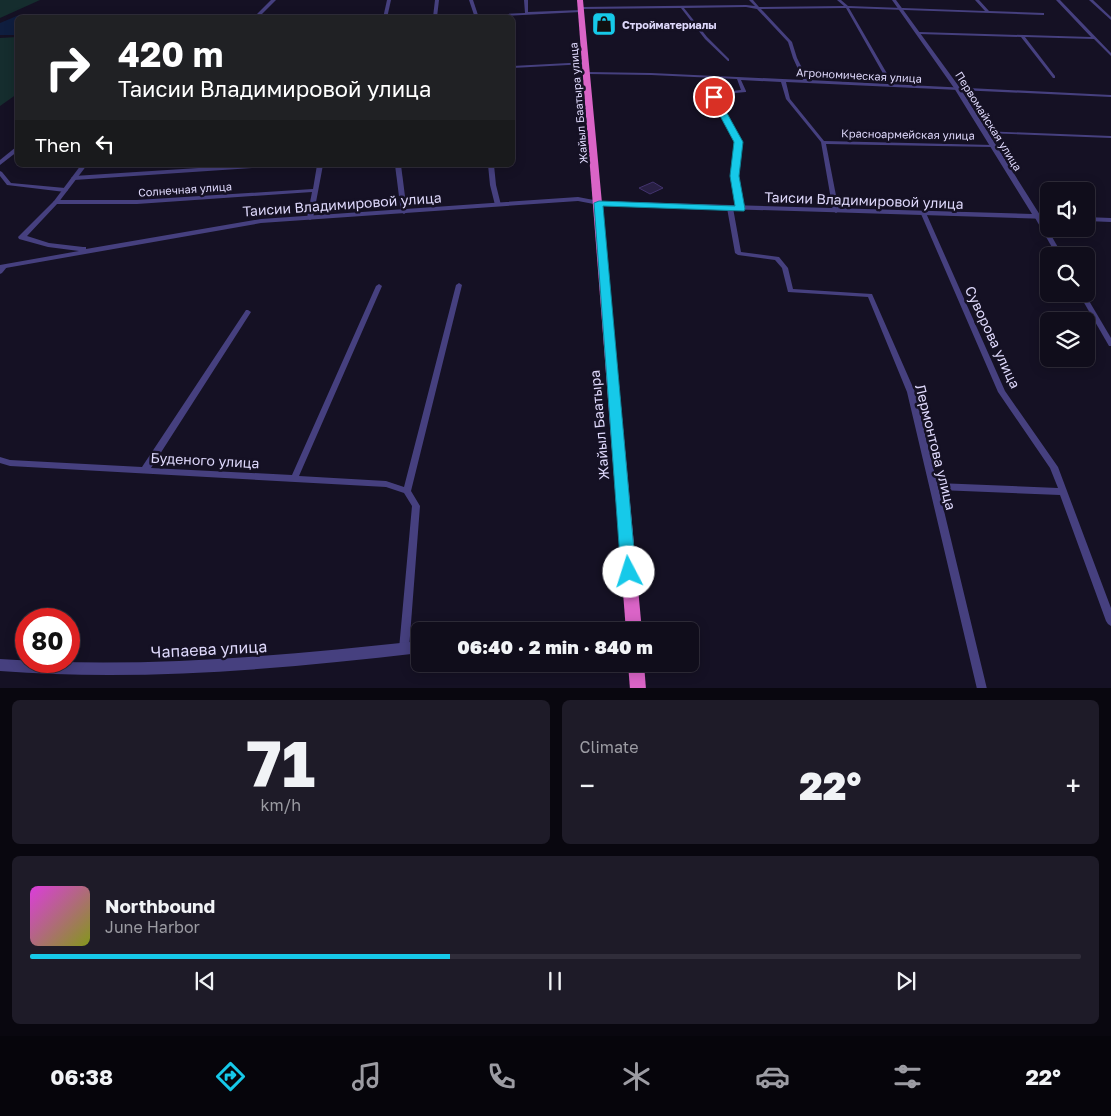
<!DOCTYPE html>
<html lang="en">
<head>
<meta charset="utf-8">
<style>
  :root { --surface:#100d1b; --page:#1e1b28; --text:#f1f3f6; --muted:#9c9ca3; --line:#302d3a; --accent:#16c9e9 }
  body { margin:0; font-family:"Golos Text",sans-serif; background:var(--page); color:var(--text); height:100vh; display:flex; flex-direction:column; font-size:19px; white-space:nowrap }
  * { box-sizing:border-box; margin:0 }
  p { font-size:16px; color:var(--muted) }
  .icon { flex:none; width:28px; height:28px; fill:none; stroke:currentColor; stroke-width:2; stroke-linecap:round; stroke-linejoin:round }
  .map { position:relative; height:688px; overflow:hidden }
  .panel { display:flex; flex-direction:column; gap:12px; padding:12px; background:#09070f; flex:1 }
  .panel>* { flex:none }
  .banner { position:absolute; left:15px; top:15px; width:500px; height:152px; border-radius:8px; box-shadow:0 2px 12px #0003,0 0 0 1px var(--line); background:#202124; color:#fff; overflow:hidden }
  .tools { position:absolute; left:1040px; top:182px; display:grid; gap:10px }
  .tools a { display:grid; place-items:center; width:55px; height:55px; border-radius:8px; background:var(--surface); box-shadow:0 2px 12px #0003,0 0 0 1px var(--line); font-size:25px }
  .speed { position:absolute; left:15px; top:608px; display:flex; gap:10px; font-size:25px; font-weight:700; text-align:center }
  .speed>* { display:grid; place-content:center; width:65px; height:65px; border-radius:50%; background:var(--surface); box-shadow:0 2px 12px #0003,0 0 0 1px var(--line); line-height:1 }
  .speed .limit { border:8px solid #d22; background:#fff; color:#111 }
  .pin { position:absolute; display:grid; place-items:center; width:42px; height:42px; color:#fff; margin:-21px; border:2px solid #fff; border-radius:50%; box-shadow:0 1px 5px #0007 }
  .me { position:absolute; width:55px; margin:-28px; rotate:355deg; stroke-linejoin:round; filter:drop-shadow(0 0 4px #0008) }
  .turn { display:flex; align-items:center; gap:18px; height:105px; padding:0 20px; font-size:22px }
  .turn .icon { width:65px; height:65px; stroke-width:2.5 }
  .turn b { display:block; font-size:35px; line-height:42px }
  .then { display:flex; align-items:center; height:48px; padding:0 20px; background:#0003; gap:10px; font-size:19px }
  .big { font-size:38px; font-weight:800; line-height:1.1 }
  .panel .card { flex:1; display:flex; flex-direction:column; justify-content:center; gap:8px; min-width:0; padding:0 18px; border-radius:8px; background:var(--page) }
  .panel .dial { align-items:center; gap:0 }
  .dial b { font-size:65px; line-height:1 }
  .song { display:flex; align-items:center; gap:15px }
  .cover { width:60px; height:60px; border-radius:8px; background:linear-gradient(135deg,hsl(300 70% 55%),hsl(70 70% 35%)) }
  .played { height:5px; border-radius:2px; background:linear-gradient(90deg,var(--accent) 40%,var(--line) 40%) }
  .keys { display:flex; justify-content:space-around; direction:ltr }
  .heat { display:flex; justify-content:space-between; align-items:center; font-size:28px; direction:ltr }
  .panel .tiles { flex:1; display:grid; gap:12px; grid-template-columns:1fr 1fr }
  .card:last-child { grid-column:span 2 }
  .trip { position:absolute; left:411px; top:622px; width:288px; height:50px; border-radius:8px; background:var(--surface); box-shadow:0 2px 12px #0003,0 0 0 1px var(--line); font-weight:800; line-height:50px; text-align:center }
  .tabs { display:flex; height:80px; justify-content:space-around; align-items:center; background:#06050b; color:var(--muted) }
  .tabs .icon { width:35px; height:35px }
  .tabs .active { color:var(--accent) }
  .tabs b { font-size:22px; color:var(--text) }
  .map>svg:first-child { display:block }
  .green { fill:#152d2e }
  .water { fill:#0f1e3f }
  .building { fill:#281f43; stroke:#42336d }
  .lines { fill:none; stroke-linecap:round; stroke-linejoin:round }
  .minor { fill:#46407f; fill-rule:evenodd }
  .tertiary { fill:#46407f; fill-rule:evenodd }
  .trunk { fill:#da64c7; fill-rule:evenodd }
  .route { fill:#16c9e9; stroke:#0e8397 }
  .labels { text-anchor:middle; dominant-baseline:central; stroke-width:5; stroke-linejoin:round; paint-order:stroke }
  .far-poi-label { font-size:11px; font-weight:bold; fill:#ded8fb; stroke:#151124; text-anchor:start }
  .far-street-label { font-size:11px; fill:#ded8fb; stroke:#151124 }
  .street-label { font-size:14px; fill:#ded8fb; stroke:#151124 }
  .near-street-label { font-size:16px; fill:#ded8fb; stroke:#151124 }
</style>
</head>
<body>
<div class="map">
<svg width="1111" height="689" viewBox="0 0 1111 689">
  <rect width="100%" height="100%" fill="#151124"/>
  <!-- green -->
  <g class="green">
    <polygon points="0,0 40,0 0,18"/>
    <polygon points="17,37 17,94 0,106 0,38"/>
  </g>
  <!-- water -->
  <polygon class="water" points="19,15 51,15 59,17 18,18 17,35 0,35 0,23"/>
  <!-- building -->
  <polygon class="building" points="653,182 663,188 650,194 639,188"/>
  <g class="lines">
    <!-- minor -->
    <g class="minor">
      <polygon points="387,0 391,0 387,18 383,18"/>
      <polygon points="435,0 439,0 437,17 474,15 469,0 473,0 478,15 525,13 524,0 528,0 528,12 581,10 583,11 581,12 463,18 427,18 433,17"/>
      <polygon points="749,0 753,0 759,7 844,6 837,0 841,0 848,6 985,11 975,0 979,0 989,11 1044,13 1044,15 1043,15 849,8 889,77 887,78 885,77 846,8 761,9 792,42 797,58 808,80 1111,95 1111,97 786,82 790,99 824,141 993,145 995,146 993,147 826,144 839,211 836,213 833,211 821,142 786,99 781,82 741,80 746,91 746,92 724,94 716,98 741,142 738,176 744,209 743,210 739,210 732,176 737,142 712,97 723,92 741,90 737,79 651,75 588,74 586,73 588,72 651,73 803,80 793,58 788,42 757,9 746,7 684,8 707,37 729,59 729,61 728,61 705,39 681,8 581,9 579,8 581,7 746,5 755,6"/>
      <polygon points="1056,0 1060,0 1111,53 1111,56 1094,39 1025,37 1055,76 1055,78 1053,78 1021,37 919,34 917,33 919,32 1091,37"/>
      <polygon points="1089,0 1093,0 1111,17 1111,20"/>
      <polygon points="588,62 588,64 587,64 512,68 512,66"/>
      <polygon points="982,131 1111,136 1111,138 984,133 982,133"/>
      <polygon points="16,147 18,147 18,151 0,165 0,160"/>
      <polygon points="245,165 271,165 268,167 74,180 71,178 74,176"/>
      <polygon points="317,165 323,165 313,218 310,220 307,218 312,192 137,204 56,204 53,202 56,200 137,200 313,189"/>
      <polygon points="395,165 401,165 407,212 404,214 401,212"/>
      <polygon points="488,165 494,165 496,185 501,205 500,206 496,206 495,205 490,185"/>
      <polygon points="0,171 2,172 11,183 65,188 68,190 65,192 7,185 0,176"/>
      <polygon points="730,206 733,208 741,252 779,257 788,268 793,289 872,294 915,392 937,483 1058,488 1050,468 998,392 921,214 922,213 926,213 1005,391 1058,467 1111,608 1111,626 1108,624 1106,621 1060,495 939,490 987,689 977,689 907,392 868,297 788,292 782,268 775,260 738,255 735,253 727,208"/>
      <polygon points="1037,214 1040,216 1063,256 1057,256 1034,216"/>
      <polygon points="4,265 7,267 2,273 0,274 0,268"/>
      <polygon points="459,283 462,285 411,491 420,506 409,649 408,652 404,654 400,652 399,649 412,506 404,493 386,487 10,466 0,463 0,457 10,460 142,467 246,310 248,310 251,312 151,468 292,475 376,286 379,284 382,286 299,476 386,481 404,487 456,285"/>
      <polygon points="1079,294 1085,294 1111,338 1111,346 1109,346"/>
    </g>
    <!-- tertiary -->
    <g class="tertiary">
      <polygon points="271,0 276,0 258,18 253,18"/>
      <polygon points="892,0 896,0 960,88 1040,215 1049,215 1049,219 599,205 578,201 261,223 0,269 0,265 79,251 48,247 19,239 18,237 54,201 81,165 87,165 58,203 27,236 49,243 83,247 86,247 86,249 261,219 578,197 599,201 1032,214 954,88"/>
      <polygon points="1086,217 1111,218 1111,222 1086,221"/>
      <path d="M420,641v12c-140,16 -279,29 -420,18v-12c139,10 280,-3 420,-18z"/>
    </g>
    <!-- trunk -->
    <g class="trunk">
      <polygon points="577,0 583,0 642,631 626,631"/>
      <polygon points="628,664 644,664 646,689 630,689"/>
    </g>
  </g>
  <!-- route -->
  <polygon class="route" points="714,95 718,97 743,142 739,176 745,209 744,211 603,206 636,572 634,577 629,579 623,577 621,572 594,203 599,201 735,206 730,176 734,142 710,97"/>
  <!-- icons -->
  <defs>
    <symbol id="shop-square" viewBox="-11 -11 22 22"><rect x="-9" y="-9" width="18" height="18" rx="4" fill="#16c9e9" stroke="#151124"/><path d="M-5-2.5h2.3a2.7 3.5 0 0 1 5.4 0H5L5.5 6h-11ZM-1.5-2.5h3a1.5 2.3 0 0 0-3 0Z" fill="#111"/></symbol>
  </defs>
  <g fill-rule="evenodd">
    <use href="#shop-square" x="590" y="10" width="28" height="28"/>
  </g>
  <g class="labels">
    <!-- far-poi labels -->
    <g class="far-poi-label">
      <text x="622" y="24">Стройматериалы</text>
    </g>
    <!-- far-street labels -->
    <g class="far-street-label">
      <text transform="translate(859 75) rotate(3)">Агрономическая улица</text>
      <text transform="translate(578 103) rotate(-95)">Жайыл Баатыра улица</text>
      <text transform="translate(989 121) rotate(58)">Первомайская улица</text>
      <text transform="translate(908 134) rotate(1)">Красноармейская улица</text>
      <text transform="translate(185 189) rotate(-4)">Солнечная улица</text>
    </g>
    <!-- street labels -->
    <g class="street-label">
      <text transform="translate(864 200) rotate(2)">Таисии Владимировой улица</text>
      <text transform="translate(342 204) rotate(-4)">Таисии Владимировой улица</text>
      <text transform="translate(993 337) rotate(65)">Суворова улица</text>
      <text transform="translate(599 425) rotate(-95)">Жайыл Баатыра</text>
      <text transform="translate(936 447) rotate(76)">Лермонтова улица</text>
      <text transform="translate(205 460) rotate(3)">Буденого улица</text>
    </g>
    <!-- near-street labels -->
    <g class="near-street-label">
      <text transform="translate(209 649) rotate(-3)">Чапаева улица</text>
    </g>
  </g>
</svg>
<div class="tools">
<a><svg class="icon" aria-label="sound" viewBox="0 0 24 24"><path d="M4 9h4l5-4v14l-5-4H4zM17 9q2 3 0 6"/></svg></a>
<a><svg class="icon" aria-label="search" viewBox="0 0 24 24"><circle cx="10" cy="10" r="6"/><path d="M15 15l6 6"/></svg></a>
<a><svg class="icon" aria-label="layers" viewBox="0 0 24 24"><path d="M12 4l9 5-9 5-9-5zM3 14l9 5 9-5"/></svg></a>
</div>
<div class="speed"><div class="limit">80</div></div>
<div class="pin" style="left:714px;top:97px;background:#d93025"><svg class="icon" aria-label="arrive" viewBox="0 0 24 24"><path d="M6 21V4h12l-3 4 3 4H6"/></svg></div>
<svg class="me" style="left:629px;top:572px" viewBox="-20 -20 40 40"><circle r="19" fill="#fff"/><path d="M0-13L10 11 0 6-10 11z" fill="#16c9e9"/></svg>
<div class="trip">06:40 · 2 min · 840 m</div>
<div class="banner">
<div class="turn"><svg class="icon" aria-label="right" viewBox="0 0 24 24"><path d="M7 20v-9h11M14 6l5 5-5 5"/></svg><div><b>420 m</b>Таисии Владимировой улица</div></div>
<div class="then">Then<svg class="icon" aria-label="left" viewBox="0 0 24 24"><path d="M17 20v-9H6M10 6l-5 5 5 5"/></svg></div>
</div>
</div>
<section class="panel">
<div class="tiles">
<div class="card dial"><b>71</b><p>km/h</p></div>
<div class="card"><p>Climate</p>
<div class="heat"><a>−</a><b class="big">22°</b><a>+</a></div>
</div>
<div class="card">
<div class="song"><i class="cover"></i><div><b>Northbound</b><p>June Harbor</p></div></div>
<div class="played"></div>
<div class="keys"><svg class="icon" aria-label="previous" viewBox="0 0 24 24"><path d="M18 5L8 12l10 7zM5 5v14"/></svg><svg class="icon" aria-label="pause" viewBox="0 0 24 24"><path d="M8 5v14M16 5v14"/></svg><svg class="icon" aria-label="next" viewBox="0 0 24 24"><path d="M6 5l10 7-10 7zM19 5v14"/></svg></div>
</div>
</div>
</section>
<nav class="tabs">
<b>06:38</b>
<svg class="icon active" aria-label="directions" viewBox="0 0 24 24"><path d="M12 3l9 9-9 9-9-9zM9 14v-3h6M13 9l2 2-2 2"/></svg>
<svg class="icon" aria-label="music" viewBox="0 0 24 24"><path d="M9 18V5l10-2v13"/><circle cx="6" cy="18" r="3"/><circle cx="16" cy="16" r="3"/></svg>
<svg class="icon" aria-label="phone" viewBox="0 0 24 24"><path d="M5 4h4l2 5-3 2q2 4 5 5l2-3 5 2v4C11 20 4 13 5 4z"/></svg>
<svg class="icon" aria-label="climate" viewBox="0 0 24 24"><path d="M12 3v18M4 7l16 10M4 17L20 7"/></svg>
<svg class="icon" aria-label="car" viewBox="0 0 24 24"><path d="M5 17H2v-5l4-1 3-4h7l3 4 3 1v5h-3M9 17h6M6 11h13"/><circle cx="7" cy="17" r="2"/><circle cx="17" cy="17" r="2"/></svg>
<svg class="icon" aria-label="filters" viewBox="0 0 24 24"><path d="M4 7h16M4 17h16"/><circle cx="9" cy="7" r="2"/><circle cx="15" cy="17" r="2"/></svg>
<b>22°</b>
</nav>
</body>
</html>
